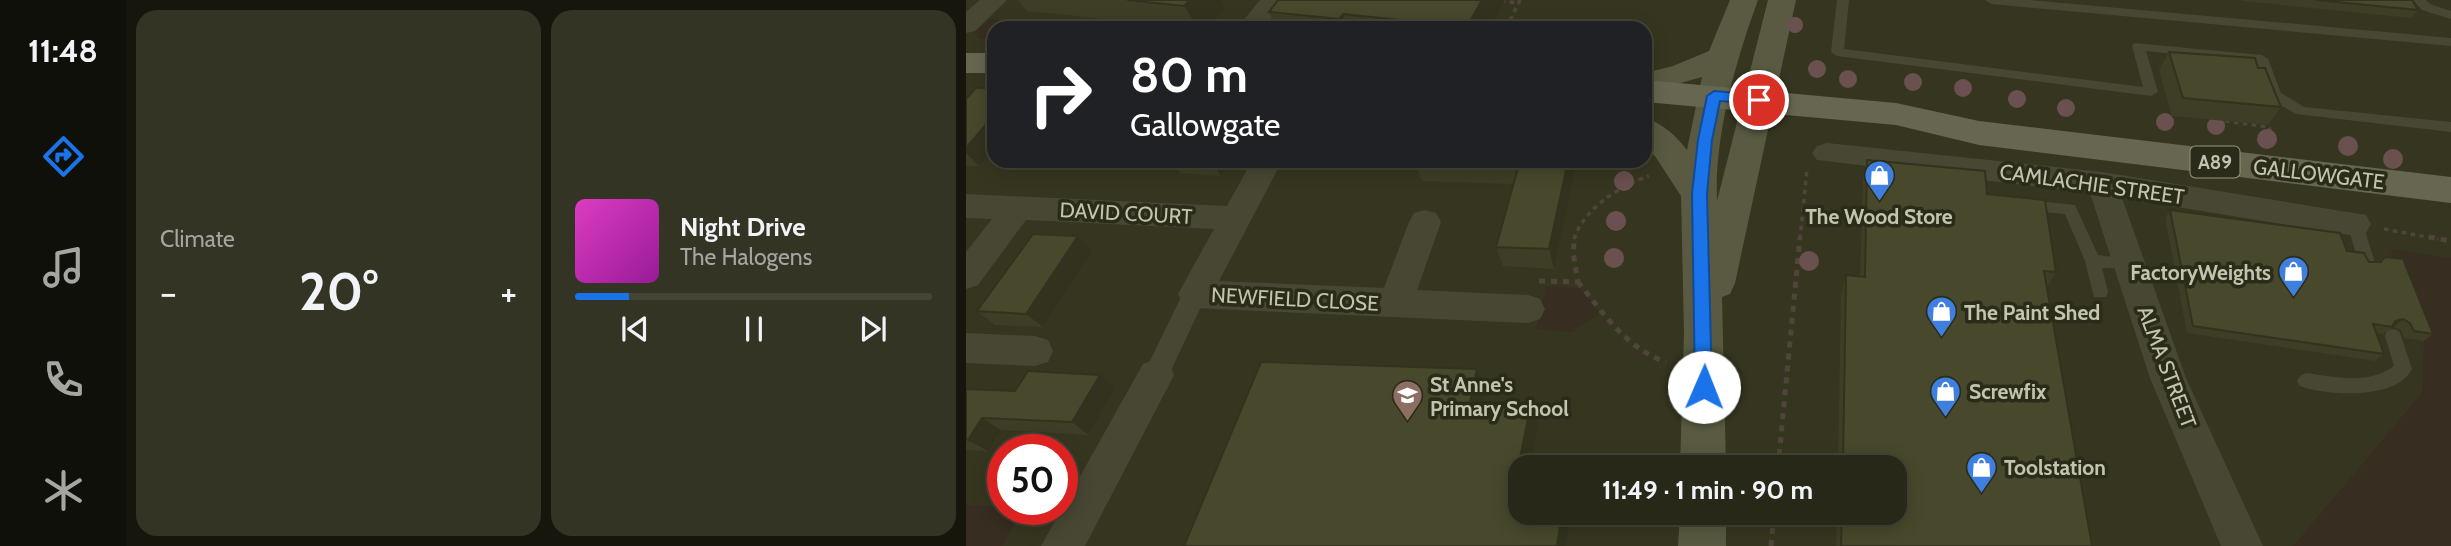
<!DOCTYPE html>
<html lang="en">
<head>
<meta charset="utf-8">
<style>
  :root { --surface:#282818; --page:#343425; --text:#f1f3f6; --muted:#a5a6a2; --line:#444437; --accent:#1a73e8 }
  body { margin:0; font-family:Cabin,sans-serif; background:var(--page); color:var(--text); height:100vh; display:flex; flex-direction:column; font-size:26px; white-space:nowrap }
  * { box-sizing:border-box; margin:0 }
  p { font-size:23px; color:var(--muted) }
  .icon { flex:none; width:38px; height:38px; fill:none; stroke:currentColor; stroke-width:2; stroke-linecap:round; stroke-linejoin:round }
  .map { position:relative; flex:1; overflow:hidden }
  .side { display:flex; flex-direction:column; gap:10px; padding:10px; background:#16160d; width:840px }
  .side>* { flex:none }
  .top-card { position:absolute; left:21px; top:21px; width:665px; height:147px; border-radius:21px; box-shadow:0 4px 18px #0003,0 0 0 2px var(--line); background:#202124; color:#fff; overflow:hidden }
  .speed { position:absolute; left:21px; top:434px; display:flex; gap:14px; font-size:35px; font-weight:700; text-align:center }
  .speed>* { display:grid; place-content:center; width:91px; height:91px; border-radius:50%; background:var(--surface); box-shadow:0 4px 18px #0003,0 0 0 2px var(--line); line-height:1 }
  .speed .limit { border:10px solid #d22; background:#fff; color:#111 }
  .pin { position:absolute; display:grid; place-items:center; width:60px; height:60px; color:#fff; margin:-30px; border:4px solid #fff; border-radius:50%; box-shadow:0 2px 7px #0007 }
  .me { position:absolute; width:77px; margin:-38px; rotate:1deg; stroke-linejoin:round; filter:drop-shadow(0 0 5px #0008) }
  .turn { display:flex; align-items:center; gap:24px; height:147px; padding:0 28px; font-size:32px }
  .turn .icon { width:91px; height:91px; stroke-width:2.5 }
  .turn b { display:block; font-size:49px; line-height:60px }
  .big { font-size:52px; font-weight:700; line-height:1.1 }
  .side .widget { flex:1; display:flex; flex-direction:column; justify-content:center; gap:10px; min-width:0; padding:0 24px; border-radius:21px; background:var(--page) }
  .song { display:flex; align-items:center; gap:21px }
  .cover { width:84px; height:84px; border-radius:10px; background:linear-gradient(135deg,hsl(310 70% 55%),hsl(300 70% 35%)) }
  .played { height:7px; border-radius:4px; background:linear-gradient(90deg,var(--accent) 15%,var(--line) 15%) }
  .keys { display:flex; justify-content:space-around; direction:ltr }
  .heat { display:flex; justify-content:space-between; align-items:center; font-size:38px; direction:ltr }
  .side .tiles { flex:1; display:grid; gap:10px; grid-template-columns:repeat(2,1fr) }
  .trip { position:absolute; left:542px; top:455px; width:399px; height:70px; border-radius:21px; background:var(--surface); box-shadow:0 4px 18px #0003,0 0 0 2px var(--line); font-weight:700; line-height:70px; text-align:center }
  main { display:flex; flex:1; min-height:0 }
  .tab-bar { display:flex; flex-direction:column; width:126px; justify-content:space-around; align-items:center; background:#10100a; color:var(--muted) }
  .tab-bar .icon { width:49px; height:49px }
  .tab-bar .active { color:var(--accent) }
  .tab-bar b { font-size:32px; color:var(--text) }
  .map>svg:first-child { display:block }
  .green { fill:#372d21 }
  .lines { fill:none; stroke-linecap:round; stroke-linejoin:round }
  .path-far1 { stroke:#50453a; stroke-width:3.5; stroke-dasharray:4.5 4.5; stroke-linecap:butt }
  .path { stroke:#50453a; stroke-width:5; stroke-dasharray:6 6; stroke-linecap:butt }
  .service { fill:#474733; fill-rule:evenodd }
  .pedestrian { fill:#474733; fill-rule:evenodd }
  .minor { fill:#474733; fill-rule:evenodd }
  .secondary { fill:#595a41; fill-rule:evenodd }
  .primary { fill:#676751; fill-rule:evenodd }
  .tree { fill:#6a504f }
  .wall { fill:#3e3e26 }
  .shaded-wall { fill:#32321f }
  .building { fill:#48482c; stroke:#32321f; stroke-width:2 }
  .route { fill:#1a73e8; stroke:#114b97; stroke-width:2 }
  .labels { text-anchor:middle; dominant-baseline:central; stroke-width:7; stroke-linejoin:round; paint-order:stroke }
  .shield { fill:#2b2b19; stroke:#959681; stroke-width:2 }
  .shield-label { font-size:19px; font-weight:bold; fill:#c3c4ad }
  .street-label { font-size:21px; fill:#c3c4ad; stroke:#2b2b19 }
  .poi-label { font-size:21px; font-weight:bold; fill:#c3c4ad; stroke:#2b2b19; text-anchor:start }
</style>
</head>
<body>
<main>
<nav class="tab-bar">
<b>11:48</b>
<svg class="icon active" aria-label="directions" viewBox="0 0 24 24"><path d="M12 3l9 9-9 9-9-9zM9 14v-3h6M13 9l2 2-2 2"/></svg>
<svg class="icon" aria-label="music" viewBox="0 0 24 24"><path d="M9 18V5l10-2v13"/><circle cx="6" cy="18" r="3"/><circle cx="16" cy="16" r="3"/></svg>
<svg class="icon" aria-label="phone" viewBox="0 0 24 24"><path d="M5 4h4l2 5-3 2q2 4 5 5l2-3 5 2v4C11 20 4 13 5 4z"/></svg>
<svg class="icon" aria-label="climate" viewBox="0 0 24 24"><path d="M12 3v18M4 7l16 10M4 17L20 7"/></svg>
</nav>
<section class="side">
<div class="tiles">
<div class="widget"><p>Climate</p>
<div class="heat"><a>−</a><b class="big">20°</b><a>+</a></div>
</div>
<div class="widget">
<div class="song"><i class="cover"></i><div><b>Night Drive</b><p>The Halogens</p></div></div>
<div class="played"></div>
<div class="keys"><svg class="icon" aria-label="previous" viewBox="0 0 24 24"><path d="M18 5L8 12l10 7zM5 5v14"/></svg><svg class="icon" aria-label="pause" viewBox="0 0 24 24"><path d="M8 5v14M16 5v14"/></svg><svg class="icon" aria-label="next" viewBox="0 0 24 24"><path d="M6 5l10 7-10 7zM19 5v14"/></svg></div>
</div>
</div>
</section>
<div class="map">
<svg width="1485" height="546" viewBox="0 0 1485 546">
  <rect width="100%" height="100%" fill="#363620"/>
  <!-- green -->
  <g class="green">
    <polygon points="23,19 100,28 28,28 28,39 13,39 9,32"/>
    <polygon points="1425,249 1485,258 1485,546 1327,546 1456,393 1458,341 1428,267"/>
    <polygon points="580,286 614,288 634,313 606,332 570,329"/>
    <polygon points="0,505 37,507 37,509 57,509 36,546 0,546"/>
  </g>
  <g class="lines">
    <!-- path-far1 -->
    <g class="path-far1">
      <polyline points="526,0 553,3"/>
      <polyline points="540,28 554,0"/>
      <polyline points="1259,121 1303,127 1308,140"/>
      <polyline points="1418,229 1472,239"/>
      <path d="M608,239c10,-31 46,-53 75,-63"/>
      <polyline points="834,239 841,169"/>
    </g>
    <!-- path -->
    <g class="path">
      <polyline points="1463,237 1485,241"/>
      <polyline points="573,281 612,282 607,252 609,237"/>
      <path d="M612,282c25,31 49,67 88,80"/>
      <polyline points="812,467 834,237"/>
      <polyline points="805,546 808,513"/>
    </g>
    <!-- service -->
    <g class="service">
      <polygon points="871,0 883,0 878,49 1177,87 1166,46 1168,43 1296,55 1302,59 1315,93 1338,107 1485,122 1485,132 1330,114 1304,99 1291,63 1180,51 1192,92 1185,96 871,56 865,52"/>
      <polygon points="1019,0 1064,0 1485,38 1485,46 1025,4"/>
      <polygon points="1447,0 1460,0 1464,4 1485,11 1485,19 1456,10"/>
      <polygon points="1060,200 1109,205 1132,255 1169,260 1171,264 1169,268 1136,268 1142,292 1140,297 1128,297 1119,261 1099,214 1055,210 1053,206"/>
      <polygon points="1389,218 1397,224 1409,263 1407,267 1395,267 1393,263 1381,224"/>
      <path d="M1427,329l6,2 2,5 11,33c-15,31 -85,27 -112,17l-3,-5 3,-5 6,-3c29,4 63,12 88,-7l-9,-30 2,-5z"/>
    </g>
    <!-- pedestrian -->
    <polygon class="pedestrian" points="229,284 238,287 241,294 199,383 190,387 181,383 177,375 181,367 220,287"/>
    <!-- minor -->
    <g class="minor">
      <polygon points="14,0 41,0 9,31 0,33 0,12"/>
      <polygon points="294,0 319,0 298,28 271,28"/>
      <polygon points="861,143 1136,172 1400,215 1405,224 1400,233 1389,236 1156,198 1220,378 1297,546 1255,546 1184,378 1124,193 851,160 846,153 851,146"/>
      <polygon points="286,161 316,161 253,281 418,288 443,222 448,213 459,210 470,213 475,222 451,290 562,295 574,299 579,309 574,319 562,323 229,308 217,304 212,294 248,229 60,220 12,285 0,289 0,252 26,219 0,218 0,194 261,206"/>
      <polygon points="0,333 69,336 82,340 87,351 82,362 69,366 0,363"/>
      <polygon points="190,359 203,364 208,375 119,546 75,546 177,364"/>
    </g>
    <!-- secondary -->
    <g class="secondary">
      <path d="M764,0h28c-22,60 -44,136 -41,201l51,-201h28l-61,283 -5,11 -8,3 4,170h-46l4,-134 -3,-137 -26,-40 -10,-8v-30c18,5 31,18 42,32l15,-73 -57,16v-20l28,-7 36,-15z"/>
      <polygon points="714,513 760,513 760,546 712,546"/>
    </g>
    <!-- primary -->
    <g class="primary">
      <rect x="0" y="53" width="28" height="20"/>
      <polygon points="679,80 930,103 1013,121 1485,177 1485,203 1013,145 930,125 679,102"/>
    </g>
  </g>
  <!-- trees -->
  <g class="tree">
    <circle cx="829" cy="25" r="8"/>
    <circle cx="851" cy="69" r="9"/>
    <circle cx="882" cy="79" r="9"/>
    <circle cx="947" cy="82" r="9"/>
    <circle cx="997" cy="88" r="9"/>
    <circle cx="1051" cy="99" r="9"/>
    <circle cx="1100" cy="108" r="9"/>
    <circle cx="1199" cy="122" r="9"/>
    <circle cx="1250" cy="126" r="9"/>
    <circle cx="1301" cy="139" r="10"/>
    <circle cx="1382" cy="146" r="10"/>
    <circle cx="1427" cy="159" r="10"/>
    <circle cx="658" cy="181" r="10"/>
    <circle cx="650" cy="221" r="10"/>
    <circle cx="648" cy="258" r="10"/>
    <circle cx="843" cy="261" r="10"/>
  </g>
  <!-- wall -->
  <g class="wall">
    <polygon points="52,0 255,0 259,8 242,28 170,28 166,22 61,11"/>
    <polygon points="312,0 539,0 524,28 311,28 303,12"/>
    <polygon points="1276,0 1446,0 1452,10 1446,18 1276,1"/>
    <polygon points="1203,52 1292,68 1315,107 1302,125 1206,116 1193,70"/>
    <polygon points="28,88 28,148 13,166 0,166 0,99"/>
    <polygon points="901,160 1021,194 1090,272 1081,288 1126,546 870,546 871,513 929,513 929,467 872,467 875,295 880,275 894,276 897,180"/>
    <polygon points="205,161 264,161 255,176 214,173"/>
    <polygon points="448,161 611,161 588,269 537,266 530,247 547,184 456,181"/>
    <polygon points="1204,210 1403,262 1414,262 1419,257 1467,334 1458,341 1438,338 1435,330 1428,327 1417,334 1410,333 1418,354 1409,361 1221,333 1199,218"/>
    <polygon points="112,236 126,251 77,327 29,325 11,311"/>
    <polygon points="149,387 123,435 35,430 22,451 0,450 0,389 49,391"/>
  </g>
  <!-- shaded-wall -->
  <g class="shaded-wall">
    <polygon points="224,0 255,0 259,8 242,28 232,28 218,6"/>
    <polygon points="516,0 539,0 524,28 501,28"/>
    <polygon points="377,14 382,28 377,28 373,19"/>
    <polygon points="22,122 28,128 28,148 13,166 0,153 0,148"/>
    <polygon points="245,161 264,161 255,176"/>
    <polygon points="602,161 611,161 588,269 583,249"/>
    <polygon points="112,236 126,251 77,327 60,314"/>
    <polygon points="1437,319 1428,327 1425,327 1429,321"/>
    <polygon points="511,369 521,390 514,422 504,402"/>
    <polygon points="134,375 149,387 123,435 106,422"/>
    <polygon points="565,404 572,424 564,467 553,463"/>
    <polygon points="16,418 35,430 22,451 2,440"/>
    <polygon points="596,513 605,513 600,546 591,546"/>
  </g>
  <!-- building -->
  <g class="building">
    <polygon points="161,0 224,0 218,6"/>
    <polygon points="312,0 516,0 501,27 377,14 373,19 303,12"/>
    <polygon points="1350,0 1446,0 1452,10"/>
    <polygon points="1203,52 1289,58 1292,68 1299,68 1315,107 1217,98"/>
    <polygon points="10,88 28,88 28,122 22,122 0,148 0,99"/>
    <polygon points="901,160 1019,171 1021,194 1079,200 1090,272 1078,271 1126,546 875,546 876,513 929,513 929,467 877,467 880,275 899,277"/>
    <polygon points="471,161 602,161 583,249 530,247 553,164"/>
    <polygon points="1204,210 1374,233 1381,251 1398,253 1403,262 1415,262 1419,257 1437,259 1467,334 1448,331 1444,323 1437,319 1429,321 1426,327 1407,324 1418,354 1227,326"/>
    <polygon points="67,234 112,236 60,314 11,311"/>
    <polygon points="295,362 511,369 504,402 565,404 553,463 603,464 602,467 555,467 555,513 596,513 591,546 218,546"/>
    <polygon points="62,371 134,375 106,422 16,418 2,440 0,439 0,389 49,391"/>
  </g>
  <!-- route -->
  <polygon class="route" points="748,91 793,95 799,100 793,104 754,101 746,140 741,194 746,387 744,392 738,395 731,392 729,387 726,194 732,140 741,96"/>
  <!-- icons -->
  <defs>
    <symbol id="shop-pin" viewBox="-11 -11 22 30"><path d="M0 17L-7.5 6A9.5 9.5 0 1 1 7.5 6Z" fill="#3f7fe0" stroke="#2b2b19"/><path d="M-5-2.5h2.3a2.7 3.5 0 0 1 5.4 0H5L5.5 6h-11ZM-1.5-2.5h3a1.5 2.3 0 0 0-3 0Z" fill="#fff"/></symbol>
    <symbol id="school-pin" viewBox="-11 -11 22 30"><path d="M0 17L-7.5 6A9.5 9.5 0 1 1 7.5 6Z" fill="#8d6e63" stroke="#2b2b19"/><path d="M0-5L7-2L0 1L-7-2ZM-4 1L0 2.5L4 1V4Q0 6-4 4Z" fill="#fff"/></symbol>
  </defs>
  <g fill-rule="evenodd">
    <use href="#shop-pin" x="896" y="158" width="35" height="47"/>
    <use href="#shop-pin" x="1310" y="254" width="35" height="47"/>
    <use href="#shop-pin" x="958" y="294" width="35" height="47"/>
    <use href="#shop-pin" x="962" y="374" width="35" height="47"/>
    <use href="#school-pin" x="424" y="378" width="35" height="47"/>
    <use href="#shop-pin" x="998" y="450" width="35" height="47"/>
  </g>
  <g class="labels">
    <!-- shield labels -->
    <rect class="shield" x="1224.5" y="146.5" width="49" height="31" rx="5"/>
    <g class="shield-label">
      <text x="1249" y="162">A89</text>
    </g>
    <!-- street labels -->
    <g class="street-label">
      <text transform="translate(1353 174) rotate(7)">GALLOWGATE</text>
      <text transform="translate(1126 184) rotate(8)">CAMLACHIE STREET</text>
      <text transform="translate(160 213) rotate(3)">DAVID COURT</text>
      <text transform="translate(329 299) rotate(3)">NEWFIELD CLOSE</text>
      <text transform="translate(1201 367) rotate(69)">ALMA STREET</text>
    </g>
    <!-- poi labels -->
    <g class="poi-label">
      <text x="913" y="216" text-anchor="middle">The Wood Store</text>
      <text x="1305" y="272" text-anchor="end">FactoryWeights</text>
      <text x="998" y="312">The Paint Shed</text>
      <text x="464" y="384">St Anne's<tspan x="464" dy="24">Primary School</tspan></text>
      <text x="1003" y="391">Screwfix</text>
      <text x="1038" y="467">Toolstation</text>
    </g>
  </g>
</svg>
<div class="speed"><div class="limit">50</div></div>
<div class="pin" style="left:793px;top:100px;background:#d93025"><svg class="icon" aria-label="arrive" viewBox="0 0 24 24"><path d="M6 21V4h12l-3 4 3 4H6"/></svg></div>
<svg class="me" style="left:738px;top:387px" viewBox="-20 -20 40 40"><circle r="19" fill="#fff"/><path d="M0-13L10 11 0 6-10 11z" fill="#1a73e8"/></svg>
<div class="trip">11:49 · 1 min · 90 m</div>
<div class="top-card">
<div class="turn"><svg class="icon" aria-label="right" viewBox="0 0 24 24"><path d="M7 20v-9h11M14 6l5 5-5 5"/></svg><div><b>80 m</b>Gallowgate</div></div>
</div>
</div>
</main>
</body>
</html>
